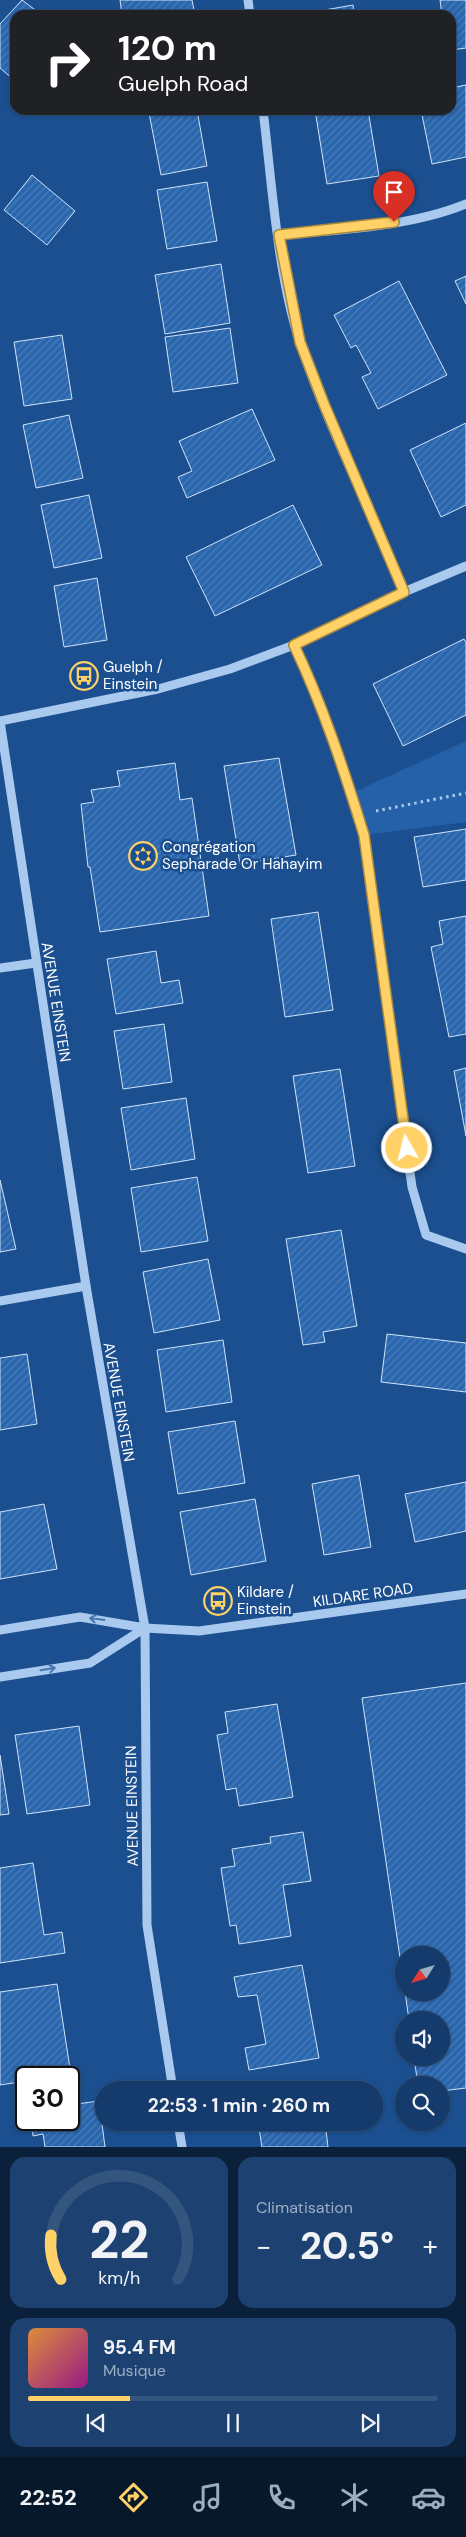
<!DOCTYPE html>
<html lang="fr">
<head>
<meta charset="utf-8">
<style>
  :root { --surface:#143b6b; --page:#1d4271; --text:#f1f3f6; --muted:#9dadc1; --line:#33557e; --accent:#ffd166 }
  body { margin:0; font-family:"DM Sans",sans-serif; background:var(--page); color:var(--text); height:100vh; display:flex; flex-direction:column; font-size:19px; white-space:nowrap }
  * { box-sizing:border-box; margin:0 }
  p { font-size:16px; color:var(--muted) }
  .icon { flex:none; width:28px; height:28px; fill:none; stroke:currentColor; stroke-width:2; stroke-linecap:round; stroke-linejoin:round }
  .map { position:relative; height:2147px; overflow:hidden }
  .drawer { display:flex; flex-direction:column; gap:10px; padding:10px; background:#0b203b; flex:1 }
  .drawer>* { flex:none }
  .guide { position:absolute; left:10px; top:10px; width:446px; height:105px; border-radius:15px; box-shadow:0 1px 4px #0004,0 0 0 1px var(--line); background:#202124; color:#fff; overflow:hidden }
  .needle { width:32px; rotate:233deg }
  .tools { position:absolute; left:395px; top:1946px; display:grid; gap:10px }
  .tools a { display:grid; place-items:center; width:55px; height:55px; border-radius:50%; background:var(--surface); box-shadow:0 1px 4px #0004,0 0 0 1px var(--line); font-size:25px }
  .speed { position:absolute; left:15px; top:2066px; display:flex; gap:10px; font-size:25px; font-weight:700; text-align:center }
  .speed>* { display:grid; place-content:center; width:65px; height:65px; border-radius:50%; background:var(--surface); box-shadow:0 1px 4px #0004,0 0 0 1px var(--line); line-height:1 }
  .speed .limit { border:2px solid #111; border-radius:8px; background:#fff; color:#111 }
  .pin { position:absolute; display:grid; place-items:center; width:42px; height:42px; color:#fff; margin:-51px -21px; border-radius:50% 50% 50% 0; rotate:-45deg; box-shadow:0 0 5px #0007 }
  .pin .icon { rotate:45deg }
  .me { position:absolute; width:55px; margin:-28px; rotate:352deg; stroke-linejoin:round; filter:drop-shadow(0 0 4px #0008) }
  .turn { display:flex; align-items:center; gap:18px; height:105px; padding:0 25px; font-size:22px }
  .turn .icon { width:65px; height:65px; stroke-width:2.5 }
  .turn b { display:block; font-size:35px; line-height:42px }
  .big { font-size:38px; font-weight:700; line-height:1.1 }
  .drawer .tile { flex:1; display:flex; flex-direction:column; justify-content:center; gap:8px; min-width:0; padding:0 18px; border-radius:15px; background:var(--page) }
  .drawer .dial { align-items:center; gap:0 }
  .dial svg { height:130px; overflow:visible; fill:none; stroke:var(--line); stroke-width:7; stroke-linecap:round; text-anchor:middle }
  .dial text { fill:var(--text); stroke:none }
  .song { display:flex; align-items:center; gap:15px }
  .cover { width:60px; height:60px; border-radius:8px; background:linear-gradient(135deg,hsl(30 70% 55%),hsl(310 70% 35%)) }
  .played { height:5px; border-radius:2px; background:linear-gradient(90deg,var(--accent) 25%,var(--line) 25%) }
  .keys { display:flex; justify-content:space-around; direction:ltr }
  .heat { display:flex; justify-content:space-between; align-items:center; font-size:28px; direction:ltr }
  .drawer .tiles { flex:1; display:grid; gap:10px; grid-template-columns:1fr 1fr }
  .tile:last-child { grid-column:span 2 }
  .trip { position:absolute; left:95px; top:2081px; width:288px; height:50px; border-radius:25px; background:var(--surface); box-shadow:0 1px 4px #0004,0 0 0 1px var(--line); font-weight:700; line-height:50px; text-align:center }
  .dock { display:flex; height:80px; justify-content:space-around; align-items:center; background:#08182b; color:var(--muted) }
  .dock .icon { width:35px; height:35px }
  .dock .active { color:var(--accent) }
  .dock b { font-size:22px; color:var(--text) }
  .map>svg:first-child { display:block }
  .park { fill:#2461a8 }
  .building { fill:url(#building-hatch); stroke:#cfe3fa }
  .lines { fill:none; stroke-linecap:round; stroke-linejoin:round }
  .path { stroke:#a9c9ee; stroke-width:3; stroke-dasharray:2.5 4; stroke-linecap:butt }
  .minor { stroke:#a9c9ee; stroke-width:9 }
  .oneway { stroke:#4674ac }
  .route-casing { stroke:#a68842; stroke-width:12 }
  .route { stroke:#ffd166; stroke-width:9 }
  .labels { text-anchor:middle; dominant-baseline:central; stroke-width:5; stroke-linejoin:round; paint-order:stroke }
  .poi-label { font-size:15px; fill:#fff; stroke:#1b4f8f; text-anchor:start }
  .street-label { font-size:15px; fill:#fff; stroke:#1b4f8f }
</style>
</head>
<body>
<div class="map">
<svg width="466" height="2147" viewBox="0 0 466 2147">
  <defs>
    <pattern id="building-hatch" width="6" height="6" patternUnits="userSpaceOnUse" patternTransform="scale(1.25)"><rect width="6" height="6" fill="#2a66ad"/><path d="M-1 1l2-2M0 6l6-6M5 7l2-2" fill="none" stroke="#4a7db9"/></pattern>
  </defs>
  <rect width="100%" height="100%" fill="#1b4f8f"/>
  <!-- park -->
  <polygon class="park" points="466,741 466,822 364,835 352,793"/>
  <!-- building -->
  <g class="building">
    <polygon points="22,0 42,15 15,15 15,81 0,68 0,24"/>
    <polygon points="120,0 192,0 195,15 122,15"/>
    <polygon points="440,0 466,0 466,48 451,50 451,15 442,15"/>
    <polygon points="353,5 354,15 302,15 302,14"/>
    <polygon points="466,85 466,157 432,164 421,110 451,110 451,88"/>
    <polygon points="166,110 197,110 207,166 161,175 149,113"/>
    <polygon points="315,110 368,110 379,176 327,184"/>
    <polygon points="32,175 75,211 47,245 4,210"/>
    <polygon points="207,182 217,241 167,249 157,190"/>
    <polygon points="221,264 230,323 165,334 155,275"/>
    <polygon points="466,276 466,304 455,281"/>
    <polygon points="399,281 447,375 378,409 362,377 371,373 356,345 351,348 334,315"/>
    <polygon points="230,328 238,383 173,392 165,337"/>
    <polygon points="62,335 72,399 24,406 14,342"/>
    <polygon points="252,409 275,460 187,498 178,477 192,471 179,441"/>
    <polygon points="69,415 83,478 36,488 23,425"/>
    <polygon points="466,423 466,505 441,517 410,450"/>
    <polygon points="89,495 102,558 54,568 41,505"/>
    <polygon points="293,505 322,565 215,616 186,557"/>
    <polygon points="97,578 107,640 64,647 54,586"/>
    <polygon points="464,639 466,643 466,715 403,746 373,684"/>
    <polygon points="279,758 296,855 240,864 224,766"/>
    <polygon points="175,763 180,800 192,798 209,916 100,932 90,867 88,867 81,804 94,802 91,790 120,786 117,771"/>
    <polygon points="466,829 466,880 423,887 414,837"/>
    <polygon points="318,912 333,1010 285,1017 271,919"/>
    <polygon points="466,916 466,1034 449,1037 431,947 443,944 439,921"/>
    <polygon points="156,951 161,983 179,980 183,1003 116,1014 107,959"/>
    <polygon points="164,1024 172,1082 123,1089 114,1031"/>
    <polygon points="466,1068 466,1136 454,1071"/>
    <polygon points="340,1069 355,1166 308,1173 293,1076"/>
    <polygon points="186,1098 195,1159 131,1170 121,1108"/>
    <polygon points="197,1177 208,1241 141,1252 131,1188"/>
    <polygon points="0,1180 16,1249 0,1252"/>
    <polygon points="341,1230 357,1326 323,1332 325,1342 303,1345 286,1239"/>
    <polygon points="208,1259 220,1320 154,1333 143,1272"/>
    <polygon points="387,1334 466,1343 466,1392 381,1382"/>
    <polygon points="223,1340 232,1402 166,1412 157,1350"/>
    <polygon points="27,1354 37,1424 0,1430 0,1358"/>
    <polygon points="235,1421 245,1483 178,1494 168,1432"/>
    <polygon points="359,1475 371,1547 324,1555 312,1484"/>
    <polygon points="466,1482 466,1531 415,1542 405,1494"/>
    <polygon points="255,1499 266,1561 191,1575 180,1512"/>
    <polygon points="44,1504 57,1569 0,1579 0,1512"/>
    <polygon points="466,1683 466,2088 441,2091 441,2085 418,2085 414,2058 441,2058 441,2020 409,2020 405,1992 441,1992 441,1955 404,1955 404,1985 362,1698"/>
    <polygon points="277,1704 293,1797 239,1806 236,1788 226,1790 217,1735 228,1733 225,1712"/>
    <polygon points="79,1726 90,1805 27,1814 15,1735"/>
    <polygon points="0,1755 9,1814 0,1815"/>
    <polygon points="303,1832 311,1881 283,1885 291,1936 239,1944 236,1925 230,1926 221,1868 235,1866 232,1849 271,1843 270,1837"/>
    <polygon points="33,1863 44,1935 62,1932 65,1953 0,1963 0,1868"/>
    <polygon points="302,1965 319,2058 249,2070 245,2048 266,2044 257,1995 238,1997 234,1977"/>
    <polygon points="57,1984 71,2075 26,2078 26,2081 0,2085 0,1992"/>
    <polygon points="320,2085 321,2090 283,2090"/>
    <polygon points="99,2101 105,2147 45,2147 43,2134 33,2136 31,2120 69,2120 69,2105"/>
    <polygon points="258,2122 325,2122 328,2147 262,2147"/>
  </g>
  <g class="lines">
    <!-- path -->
    <polyline class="path" points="376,811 466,793"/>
    <!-- minor -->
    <g class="minor">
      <polyline points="248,0 250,15"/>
      <path d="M263,110c9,73 14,163 37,233 28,85 71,166 104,249"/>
      <path d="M279,235c59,-5 131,-8 187,-31"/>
      <path d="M294,645c29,62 50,125 70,190l48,352 14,48 40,14"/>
      <polyline points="0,721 86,1286 145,1628 147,1925 173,2090"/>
      <polyline points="0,721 158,689 230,669 294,645 404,592 466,566"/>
      <polyline points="0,968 36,963"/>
      <polyline points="0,1301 86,1286"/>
      <polyline points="0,1630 80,1617 145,1628 199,1631 466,1594"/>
      <polyline points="0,1677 90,1663 145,1628"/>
      <polyline points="178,2122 182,2147"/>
    </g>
  </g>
  <!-- one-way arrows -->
  <defs><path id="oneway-shaft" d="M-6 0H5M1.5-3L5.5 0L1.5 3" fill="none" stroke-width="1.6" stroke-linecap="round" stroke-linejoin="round" transform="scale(1.25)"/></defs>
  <g class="oneway">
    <use href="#oneway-shaft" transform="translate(97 1619) rotate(-172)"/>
    <use href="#oneway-shaft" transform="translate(48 1669) rotate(-9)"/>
  </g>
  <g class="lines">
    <defs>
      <path id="route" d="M394,222l-115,13 21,107 24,62 80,188 -110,53c29,61 50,125 70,190l43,313"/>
    </defs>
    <!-- route casing -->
    <use href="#route" class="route-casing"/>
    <!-- route -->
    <use href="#route" class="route"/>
  </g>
  <!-- icons -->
  <defs>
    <symbol id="bus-ring" viewBox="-11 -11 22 22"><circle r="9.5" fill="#1b4f8f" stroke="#ffd166" stroke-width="1.5"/><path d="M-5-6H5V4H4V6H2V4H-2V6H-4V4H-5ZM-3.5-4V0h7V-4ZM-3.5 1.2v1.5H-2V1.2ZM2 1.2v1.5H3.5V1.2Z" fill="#ffd166"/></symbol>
    <symbol id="synagogue-ring" viewBox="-11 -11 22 22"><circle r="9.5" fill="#1b4f8f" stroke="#ffd166" stroke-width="1.5"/><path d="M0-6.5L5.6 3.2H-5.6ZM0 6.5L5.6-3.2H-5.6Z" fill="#ffd166"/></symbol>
  </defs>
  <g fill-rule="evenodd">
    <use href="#bus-ring" x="68" y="660" width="32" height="32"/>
    <use href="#synagogue-ring" x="127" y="840" width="32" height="32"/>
    <use href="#bus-ring" x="202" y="1585" width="32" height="32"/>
  </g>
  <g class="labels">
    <!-- poi labels -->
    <g class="poi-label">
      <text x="103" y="667">Guelph /<tspan x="103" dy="17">Einstein</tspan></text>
      <text x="162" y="847">Congrégation<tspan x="162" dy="17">Sepharade Or Hahayim</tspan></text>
      <text x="237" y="1592">Kildare /<tspan x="237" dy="17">Einstein</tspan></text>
    </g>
    <!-- street labels -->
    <g class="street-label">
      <text transform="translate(56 1002) rotate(81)">AVENUE EINSTEIN</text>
      <text transform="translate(119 1402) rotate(80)">AVENUE EINSTEIN</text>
      <text transform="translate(363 1595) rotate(-8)">KILDARE ROAD</text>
      <text transform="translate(132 1806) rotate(-91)">AVENUE EINSTEIN</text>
    </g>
  </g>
</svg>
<div class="tools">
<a><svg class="needle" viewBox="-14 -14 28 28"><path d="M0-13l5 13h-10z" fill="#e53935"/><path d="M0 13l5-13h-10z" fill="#9dadc1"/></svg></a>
<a><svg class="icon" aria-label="sound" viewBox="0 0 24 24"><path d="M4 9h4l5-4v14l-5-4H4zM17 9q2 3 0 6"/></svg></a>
<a><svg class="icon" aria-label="search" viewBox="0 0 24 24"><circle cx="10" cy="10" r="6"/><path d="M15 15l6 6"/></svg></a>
</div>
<div class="speed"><div class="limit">30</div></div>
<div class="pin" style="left:394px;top:222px;background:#d93025"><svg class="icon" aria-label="arrive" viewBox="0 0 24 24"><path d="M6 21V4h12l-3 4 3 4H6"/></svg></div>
<svg class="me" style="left:407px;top:1148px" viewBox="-20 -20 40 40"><circle r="17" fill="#ffd166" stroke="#fff" stroke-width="3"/><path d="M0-11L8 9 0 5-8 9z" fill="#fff"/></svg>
<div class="trip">22:53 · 1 min · 260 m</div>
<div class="guide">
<div class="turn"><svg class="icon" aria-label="right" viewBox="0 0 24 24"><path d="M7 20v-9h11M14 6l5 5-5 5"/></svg><div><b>120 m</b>Guelph Road</div></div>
</div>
</div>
<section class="drawer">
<div class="tiles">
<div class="tile dial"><svg viewBox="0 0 100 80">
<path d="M14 69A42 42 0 1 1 86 69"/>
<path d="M14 69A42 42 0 0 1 8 42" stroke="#ffd166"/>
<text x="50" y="56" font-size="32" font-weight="700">22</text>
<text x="50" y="72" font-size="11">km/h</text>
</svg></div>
<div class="tile"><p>Climatisation</p>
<div class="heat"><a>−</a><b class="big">20.5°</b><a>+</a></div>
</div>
<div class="tile">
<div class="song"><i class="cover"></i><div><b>95.4 FM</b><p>Musique</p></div></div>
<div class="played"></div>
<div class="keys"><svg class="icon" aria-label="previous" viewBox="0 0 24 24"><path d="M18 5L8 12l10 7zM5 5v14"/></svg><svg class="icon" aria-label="pause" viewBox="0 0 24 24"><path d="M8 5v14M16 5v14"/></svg><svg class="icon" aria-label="next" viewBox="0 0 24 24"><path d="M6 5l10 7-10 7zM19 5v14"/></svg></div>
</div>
</div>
</section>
<nav class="dock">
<b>22:52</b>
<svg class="icon active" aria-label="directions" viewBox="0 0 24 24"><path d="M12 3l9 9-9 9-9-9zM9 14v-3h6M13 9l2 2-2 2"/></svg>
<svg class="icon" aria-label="music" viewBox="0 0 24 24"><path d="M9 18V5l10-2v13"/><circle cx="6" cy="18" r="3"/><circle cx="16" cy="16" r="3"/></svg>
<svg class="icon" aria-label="phone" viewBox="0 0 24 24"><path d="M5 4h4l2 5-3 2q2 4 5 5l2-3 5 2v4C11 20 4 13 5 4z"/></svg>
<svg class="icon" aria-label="climate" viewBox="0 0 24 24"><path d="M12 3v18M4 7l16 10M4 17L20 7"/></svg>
<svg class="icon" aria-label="car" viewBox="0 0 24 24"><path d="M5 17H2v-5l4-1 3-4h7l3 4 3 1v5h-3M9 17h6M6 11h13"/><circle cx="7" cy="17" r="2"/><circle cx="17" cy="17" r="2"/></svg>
</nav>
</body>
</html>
